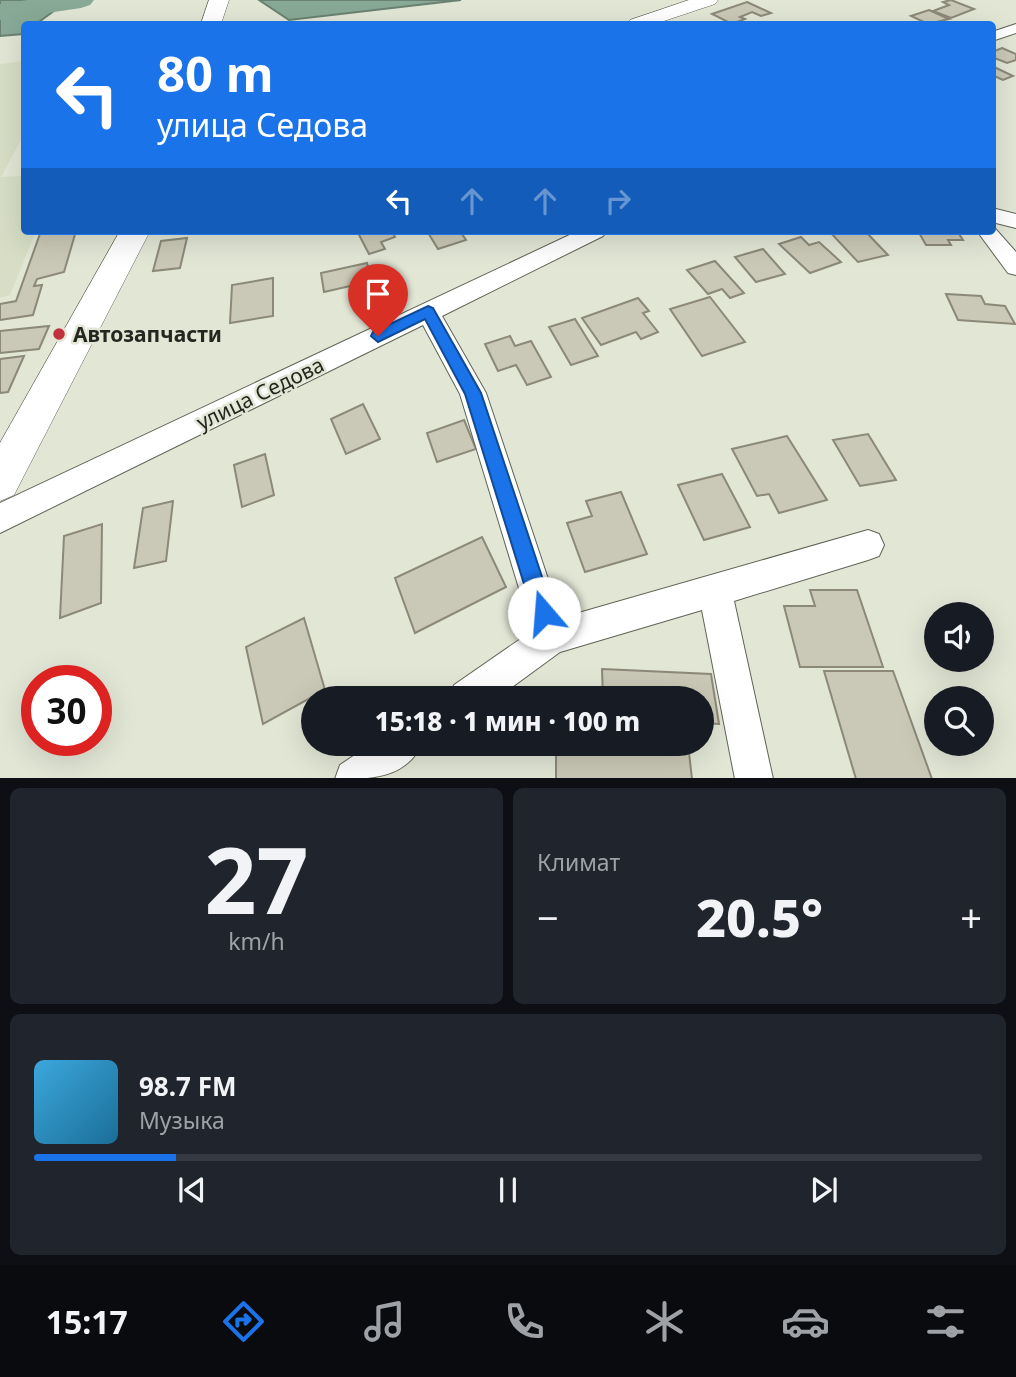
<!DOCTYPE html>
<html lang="ru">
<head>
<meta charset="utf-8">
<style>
  :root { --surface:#171b24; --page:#20242c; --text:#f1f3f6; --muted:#9ea1a6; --line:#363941; --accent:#1a73e8 }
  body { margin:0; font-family:"Noto Sans",sans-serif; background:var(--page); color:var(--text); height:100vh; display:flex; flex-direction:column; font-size:26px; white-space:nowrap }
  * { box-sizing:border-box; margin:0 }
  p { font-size:23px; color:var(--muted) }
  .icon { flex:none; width:38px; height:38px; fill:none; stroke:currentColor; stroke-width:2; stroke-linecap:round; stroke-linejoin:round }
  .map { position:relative; height:778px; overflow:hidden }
  .drawer { display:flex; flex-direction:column; gap:10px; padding:10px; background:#0d0f14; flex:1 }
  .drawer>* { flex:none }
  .banner { position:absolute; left:21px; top:21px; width:975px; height:214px; border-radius:7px; box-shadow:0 7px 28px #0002; background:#1a73e8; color:#fff; overflow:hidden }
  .fabs { position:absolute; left:924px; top:602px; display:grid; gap:14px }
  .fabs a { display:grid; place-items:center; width:70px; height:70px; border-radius:50%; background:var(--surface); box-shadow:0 7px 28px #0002; font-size:35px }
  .speed { position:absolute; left:21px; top:665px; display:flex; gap:14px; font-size:35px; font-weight:700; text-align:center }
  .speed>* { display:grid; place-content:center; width:91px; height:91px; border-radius:50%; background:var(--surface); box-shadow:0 7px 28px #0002; line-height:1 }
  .speed .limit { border:10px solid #d22; background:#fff; color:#111 }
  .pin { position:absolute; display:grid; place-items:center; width:60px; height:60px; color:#fff; margin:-72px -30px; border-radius:50% 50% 50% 0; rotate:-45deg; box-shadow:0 0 7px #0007 }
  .pin .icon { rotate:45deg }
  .me { position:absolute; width:77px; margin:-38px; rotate:342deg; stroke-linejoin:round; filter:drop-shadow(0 0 5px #0008) }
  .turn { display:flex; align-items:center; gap:24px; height:147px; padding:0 21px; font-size:32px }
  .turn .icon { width:91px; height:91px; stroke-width:2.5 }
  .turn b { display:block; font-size:49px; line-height:60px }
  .lanes { display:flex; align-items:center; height:66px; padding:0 21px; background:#0003; justify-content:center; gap:35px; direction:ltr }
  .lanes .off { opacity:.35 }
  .big { font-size:52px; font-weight:800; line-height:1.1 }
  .drawer .card { flex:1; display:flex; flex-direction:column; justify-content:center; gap:10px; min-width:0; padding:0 24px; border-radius:10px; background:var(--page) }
  .drawer .dial { align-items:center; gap:0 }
  .dial b { font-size:91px; line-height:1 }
  .song { display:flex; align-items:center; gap:21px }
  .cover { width:84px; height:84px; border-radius:10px; background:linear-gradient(135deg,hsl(200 70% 55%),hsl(200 70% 35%)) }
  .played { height:7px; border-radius:4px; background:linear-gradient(90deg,var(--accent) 15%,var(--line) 15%) }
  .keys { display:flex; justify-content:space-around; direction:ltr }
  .heat { display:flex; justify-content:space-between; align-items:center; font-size:38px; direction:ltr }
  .drawer .tiles { flex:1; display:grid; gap:10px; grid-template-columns:1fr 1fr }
  .card:last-child { grid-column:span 2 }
  .trip { position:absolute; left:301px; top:686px; width:413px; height:70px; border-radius:35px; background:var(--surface); box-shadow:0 7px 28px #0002; font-weight:800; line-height:70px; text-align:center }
  .menu { display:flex; height:112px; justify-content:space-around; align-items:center; background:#090b0e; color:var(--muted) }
  .menu .icon { width:49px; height:49px }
  .menu .on { color:var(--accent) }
  .menu b { font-size:32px; color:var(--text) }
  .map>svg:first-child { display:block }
  .built { fill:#d7dec5 }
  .water { fill:#88a995; stroke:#6a8272; stroke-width:2 }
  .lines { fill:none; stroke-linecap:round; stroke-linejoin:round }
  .river { fill:#88a995; fill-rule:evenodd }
  .building { fill:#cac8b6; stroke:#8c8979; stroke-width:2 }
  .street-casing { stroke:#606455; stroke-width:2 }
  .secondary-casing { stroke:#606455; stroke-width:1 }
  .street { fill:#fff; fill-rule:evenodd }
  .secondary { fill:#fff; fill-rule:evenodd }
  .route { fill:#1a73e8; stroke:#114b97; stroke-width:2 }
  .poi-dot { fill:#c13140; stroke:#e2e6d5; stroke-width:2.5 }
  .labels { text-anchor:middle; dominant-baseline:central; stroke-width:5; stroke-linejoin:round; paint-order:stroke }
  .poi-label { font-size:21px; font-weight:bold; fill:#242620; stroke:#e2e6d5; text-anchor:start }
  .street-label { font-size:21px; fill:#242620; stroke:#e2e6d5 }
</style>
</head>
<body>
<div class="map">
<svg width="1016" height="779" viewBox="0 0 1016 779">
  <rect width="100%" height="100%" fill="#e2e6d5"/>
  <!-- built -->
  <polygon class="built" points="24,61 24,134 1,177 24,176 24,231 36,231 10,295 0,298 0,64"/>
  <!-- water -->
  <g class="water">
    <polygon points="0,0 69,0 36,24 24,24 23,34 0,36"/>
    <polygon points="259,0 461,0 289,20"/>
  </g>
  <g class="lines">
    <!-- river -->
    <polygon class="river" points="28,0 94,0 90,5 81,8 0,20 0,4"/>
  </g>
  <!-- building -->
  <g class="building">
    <polygon points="951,0 974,9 951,18 933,11 949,5 943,2"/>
    <polygon points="747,2 771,13 761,16 752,12 740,17 745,19 732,24 712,14"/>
    <polygon points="929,10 949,19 928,24 911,16"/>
    <polygon points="1002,48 1016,54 1016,60 1007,63 992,57 992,52"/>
    <polygon points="992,66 1013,76 1003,80 992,75"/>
    <polygon points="41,231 76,231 64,272 37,279 34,286 42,285 33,315 0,320 0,304 16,301"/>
    <polygon points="357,231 392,231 395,237 381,242 385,249 369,254"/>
    <polygon points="427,231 460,231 466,240 438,249"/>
    <polygon points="829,231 865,231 888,255 858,262"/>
    <polygon points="918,231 957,231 963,240 948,240 951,245 926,245"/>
    <polygon points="801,237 809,245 819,242 841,262 810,273 779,244"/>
    <polygon points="187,238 180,268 153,271 161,241"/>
    <polygon points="763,249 785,274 756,282 735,257"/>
    <polygon points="715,261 744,293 730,298 722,289 708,294 687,270"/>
    <polygon points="367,263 372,281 324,292 321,273"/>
    <polygon points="273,278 273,316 230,323 232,285"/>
    <polygon points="946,294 981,296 985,304 1005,306 1015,324 958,320"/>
    <polygon points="710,297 745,342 702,356 670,309"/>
    <polygon points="638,298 649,311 643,313 658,332 641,339 636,332 601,345 582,318"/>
    <polygon points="575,319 598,356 571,365 549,327"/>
    <polygon points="49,326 39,349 0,353 0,331"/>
    <polygon points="510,336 515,346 531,341 551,377 527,385 516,365 498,371 485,344"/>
    <polygon points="24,356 8,392 0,393 0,359"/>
    <polygon points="363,404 380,439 346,454 331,419"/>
    <polygon points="464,420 476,449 437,462 427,433"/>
    <polygon points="868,434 896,480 860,486 833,440"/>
    <polygon points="787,436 827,500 779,513 769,494 757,496 732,449"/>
    <polygon points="265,454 274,495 242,507 234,465"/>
    <polygon points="722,474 750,527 704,540 678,485"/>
    <polygon points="621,492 647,554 585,572 567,523 592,516 586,501"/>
    <polygon points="173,501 166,561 134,568 143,508"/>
    <polygon points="102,524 101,603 60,618 64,536"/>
    <polygon points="482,537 506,587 415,633 395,578"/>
    <polygon points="810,590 857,590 883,667 800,667 784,606 815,606"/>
    <polygon points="304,618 325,690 263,724 246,647"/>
    <polygon points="602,669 711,674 719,724 702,723 702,698 603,698"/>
    <polygon points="824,671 893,671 932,779 856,779"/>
    <polygon points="556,744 688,744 692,779 556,779"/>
  </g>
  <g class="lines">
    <defs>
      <g id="street">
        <polygon points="1016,24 1016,33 992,41 992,32"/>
        <polygon points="992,208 1016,214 1016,228 992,222"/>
        <polygon points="992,225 1016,252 1016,275 1008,273 977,231 992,231"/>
        <polygon points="578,231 607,231 603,236 442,316 486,393 561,618 868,530 879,534 884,545 879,556 868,560 734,601 773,779 735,779 702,610 560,652 497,698 449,698 454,685 532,631 460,394 423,325 0,533 0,503"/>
        <path d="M371,744h51c-17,35 -51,35 -87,35l5,-14z"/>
      </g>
      <g id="secondary">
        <polygon points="209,0 229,0 221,24 201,24"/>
        <polygon points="689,0 718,0 715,4 655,24 627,24 630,20"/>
        <polygon points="120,231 150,231 14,495 0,501 0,443"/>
      </g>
    </defs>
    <!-- street casing -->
    <use href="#street" class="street-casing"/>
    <!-- secondary casing -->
    <use href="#secondary" class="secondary-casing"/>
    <!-- street -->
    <use href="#street" class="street"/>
    <!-- secondary -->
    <use href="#secondary" class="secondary"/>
  </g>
  <!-- route -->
  <polygon class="route" points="428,306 433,308 481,393 554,613 551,621 544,624 536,621 533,613 465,394 425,319 378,342 371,336 373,332"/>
  <!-- markers -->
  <circle class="poi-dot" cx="59" cy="334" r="7"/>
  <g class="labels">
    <!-- poi labels -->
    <g class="poi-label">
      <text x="73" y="334">Автозапчасти</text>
    </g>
    <!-- street labels -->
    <g class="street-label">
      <text transform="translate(260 393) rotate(-26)">улица Седова</text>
    </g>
  </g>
</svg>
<div class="fabs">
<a><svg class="icon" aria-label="sound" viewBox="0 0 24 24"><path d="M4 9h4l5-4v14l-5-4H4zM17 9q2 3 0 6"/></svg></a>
<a><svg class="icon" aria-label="search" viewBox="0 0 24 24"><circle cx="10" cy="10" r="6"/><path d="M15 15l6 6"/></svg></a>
</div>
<div class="speed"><div class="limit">30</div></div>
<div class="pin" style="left:378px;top:336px;background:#d93025"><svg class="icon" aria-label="arrive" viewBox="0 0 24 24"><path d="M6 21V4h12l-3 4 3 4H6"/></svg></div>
<svg class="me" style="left:544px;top:613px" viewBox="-20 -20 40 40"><circle r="19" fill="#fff"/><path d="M0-13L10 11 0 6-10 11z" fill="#1a73e8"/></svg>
<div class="trip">15:18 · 1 мин · 100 m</div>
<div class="banner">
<div class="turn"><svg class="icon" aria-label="left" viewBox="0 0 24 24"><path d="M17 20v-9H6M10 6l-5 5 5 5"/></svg><div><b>80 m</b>улица Седова</div></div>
<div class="lanes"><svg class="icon" aria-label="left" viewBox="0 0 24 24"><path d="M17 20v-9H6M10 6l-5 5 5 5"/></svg><svg class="icon off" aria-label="ahead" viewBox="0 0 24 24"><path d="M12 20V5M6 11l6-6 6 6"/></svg><svg class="icon off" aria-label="ahead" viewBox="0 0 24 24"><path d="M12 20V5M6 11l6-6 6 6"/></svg><svg class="icon off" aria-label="right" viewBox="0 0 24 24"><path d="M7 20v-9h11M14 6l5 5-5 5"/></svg></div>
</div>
</div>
<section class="drawer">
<div class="tiles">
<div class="card dial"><b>27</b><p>km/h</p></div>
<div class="card"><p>Климат</p>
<div class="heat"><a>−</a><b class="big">20.5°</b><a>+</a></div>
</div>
<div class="card">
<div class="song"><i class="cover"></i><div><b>98.7 FM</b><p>Музыка</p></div></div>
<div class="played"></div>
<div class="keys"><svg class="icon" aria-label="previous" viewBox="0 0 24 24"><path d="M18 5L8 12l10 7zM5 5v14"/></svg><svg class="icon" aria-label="pause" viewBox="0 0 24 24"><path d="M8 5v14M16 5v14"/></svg><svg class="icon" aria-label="next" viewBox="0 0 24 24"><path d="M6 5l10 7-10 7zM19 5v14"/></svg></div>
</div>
</div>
</section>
<nav class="menu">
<b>15:17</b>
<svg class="icon on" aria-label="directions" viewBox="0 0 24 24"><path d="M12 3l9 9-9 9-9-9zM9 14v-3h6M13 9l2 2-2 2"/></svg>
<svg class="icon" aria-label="music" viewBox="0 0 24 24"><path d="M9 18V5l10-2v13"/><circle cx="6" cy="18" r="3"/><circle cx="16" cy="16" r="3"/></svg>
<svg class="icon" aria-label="phone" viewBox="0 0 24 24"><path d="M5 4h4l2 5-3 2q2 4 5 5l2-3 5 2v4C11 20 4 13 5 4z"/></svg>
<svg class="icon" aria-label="climate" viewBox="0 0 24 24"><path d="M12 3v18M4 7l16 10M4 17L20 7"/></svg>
<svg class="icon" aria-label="car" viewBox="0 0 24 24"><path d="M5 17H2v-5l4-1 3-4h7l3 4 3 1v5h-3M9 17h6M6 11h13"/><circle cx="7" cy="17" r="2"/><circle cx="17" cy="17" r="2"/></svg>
<svg class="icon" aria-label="filters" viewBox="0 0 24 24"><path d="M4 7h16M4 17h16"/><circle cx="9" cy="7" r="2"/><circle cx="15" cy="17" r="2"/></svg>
</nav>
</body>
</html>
